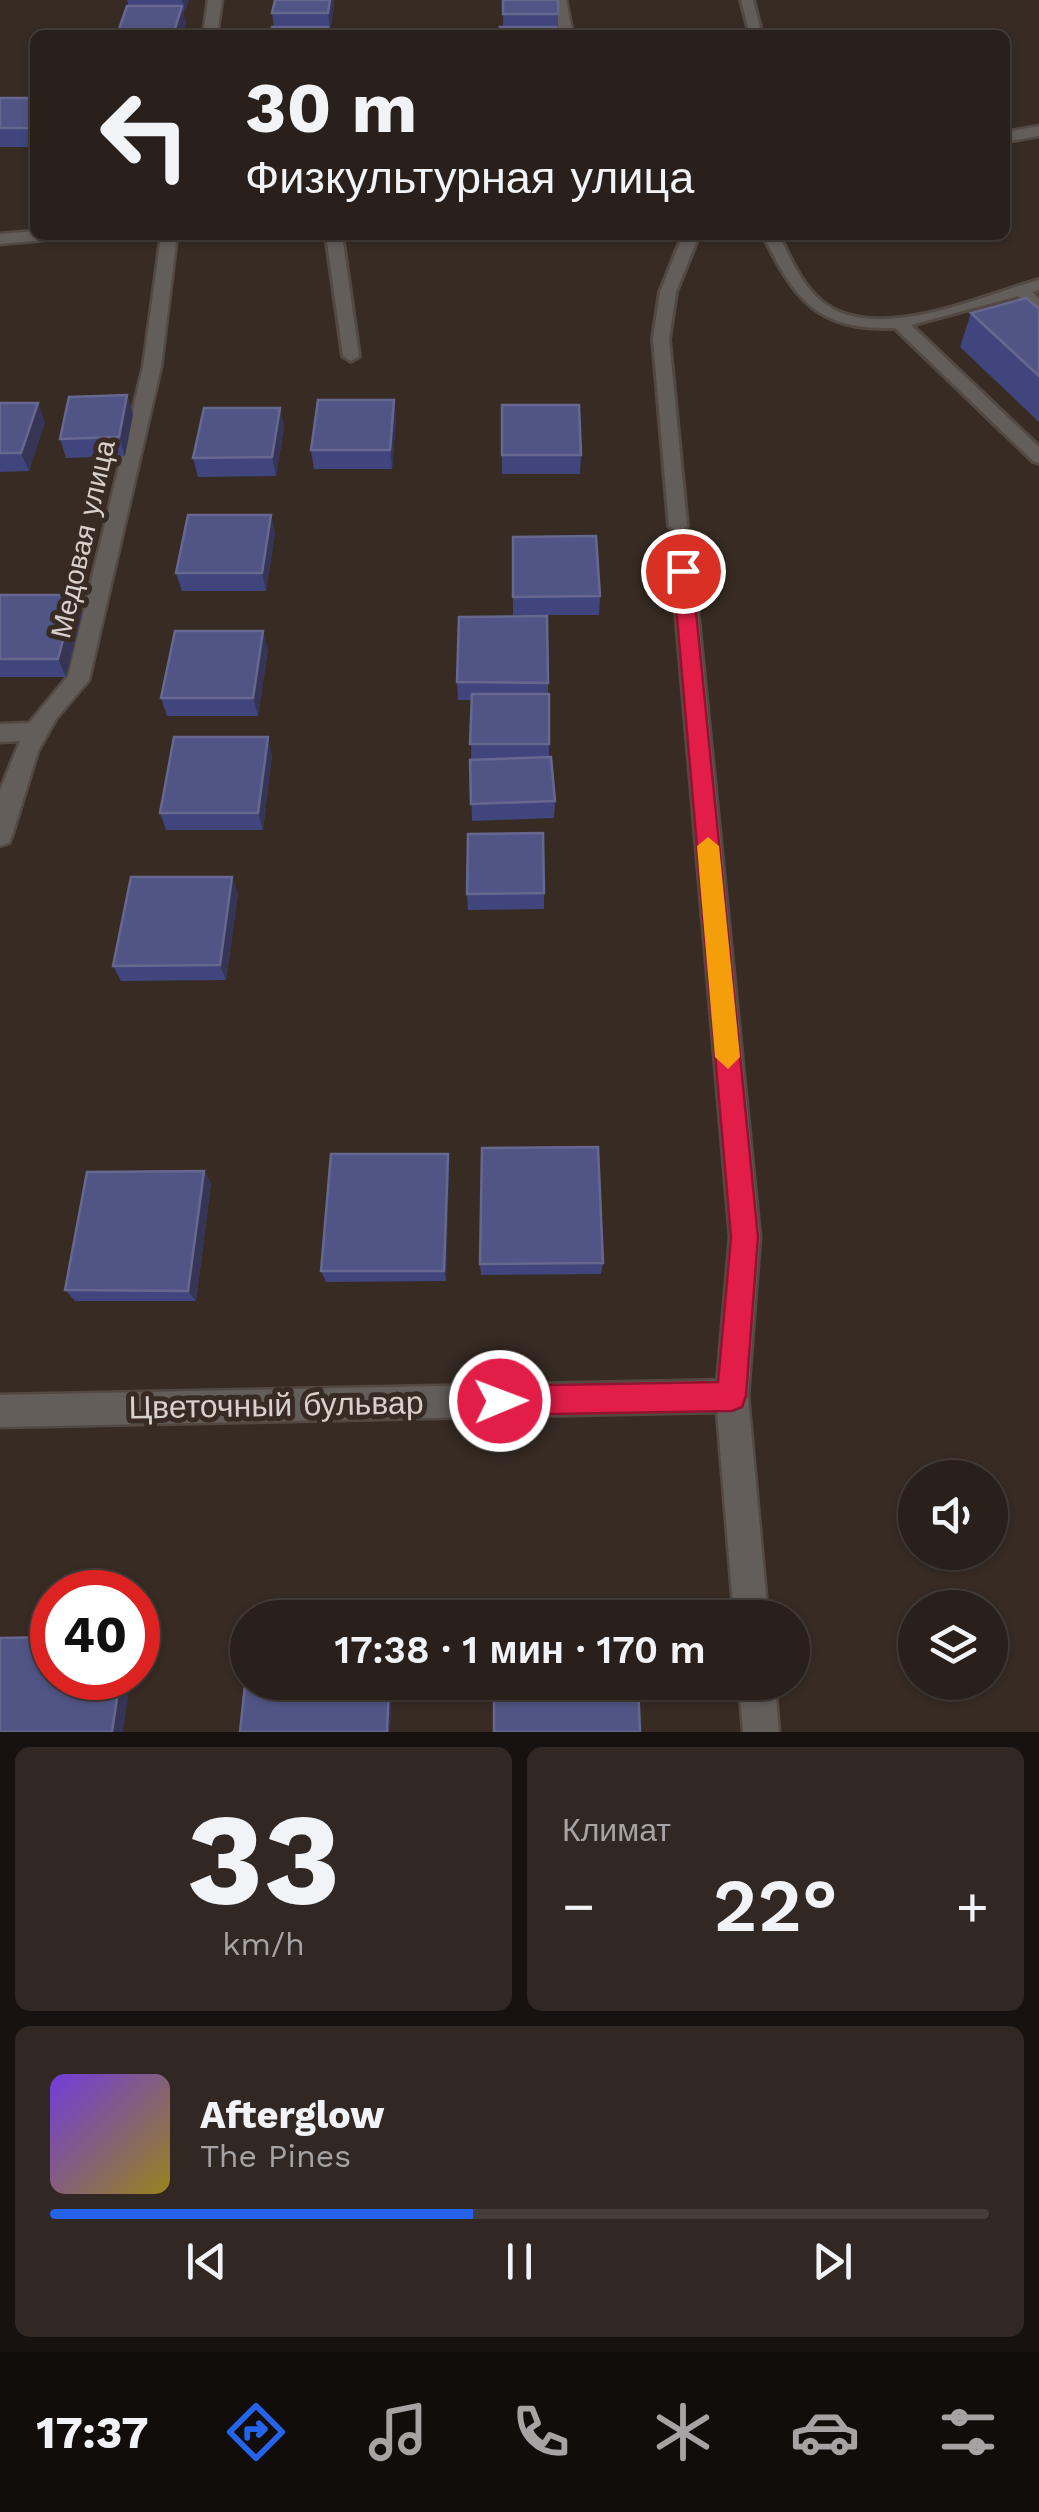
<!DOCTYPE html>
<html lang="ru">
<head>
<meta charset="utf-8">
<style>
  :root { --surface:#29201b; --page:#312824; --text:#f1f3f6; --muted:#a5a3a3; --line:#453e3a; --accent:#2563eb }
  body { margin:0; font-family:"Work Sans",sans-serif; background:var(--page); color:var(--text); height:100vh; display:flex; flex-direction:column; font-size:38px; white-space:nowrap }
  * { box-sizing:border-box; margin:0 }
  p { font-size:32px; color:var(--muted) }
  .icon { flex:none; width:55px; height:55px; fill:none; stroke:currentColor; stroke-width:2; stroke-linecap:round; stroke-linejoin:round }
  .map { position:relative; height:1732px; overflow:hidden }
  .sheet { display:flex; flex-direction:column; gap:15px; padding:15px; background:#17120f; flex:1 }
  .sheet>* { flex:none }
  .banner { position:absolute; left:30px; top:30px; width:980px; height:210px; border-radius:15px; box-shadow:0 2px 8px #0004,0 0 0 2px var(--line); background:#29201b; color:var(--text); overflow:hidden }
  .buttons { position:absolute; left:898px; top:1460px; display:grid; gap:20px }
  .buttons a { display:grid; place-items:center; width:110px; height:110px; border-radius:50%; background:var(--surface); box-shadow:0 2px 8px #0004,0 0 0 2px var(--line); font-size:50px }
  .speed { position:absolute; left:30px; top:1570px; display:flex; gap:20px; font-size:50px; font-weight:700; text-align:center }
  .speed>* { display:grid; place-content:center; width:130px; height:130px; border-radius:50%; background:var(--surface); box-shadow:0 2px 8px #0004,0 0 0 2px var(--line); line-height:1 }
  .speed .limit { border:15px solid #d22; background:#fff; color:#111 }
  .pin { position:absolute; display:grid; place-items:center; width:85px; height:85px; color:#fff; margin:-42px; border:5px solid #fff; border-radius:50%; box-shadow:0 2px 10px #0007 }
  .me { position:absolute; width:110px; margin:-55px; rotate:89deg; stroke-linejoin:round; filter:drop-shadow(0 0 8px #0008) }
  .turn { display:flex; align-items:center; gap:35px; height:210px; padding:0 50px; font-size:45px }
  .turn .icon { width:130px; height:130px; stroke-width:2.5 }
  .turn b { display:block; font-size:70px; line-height:85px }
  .big { font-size:75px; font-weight:600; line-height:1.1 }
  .sheet .widget { flex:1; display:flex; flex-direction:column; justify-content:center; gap:15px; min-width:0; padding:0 35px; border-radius:15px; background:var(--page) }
  .sheet .dial { align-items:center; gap:0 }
  .dial b { font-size:130px; line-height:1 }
  .song { display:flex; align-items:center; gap:30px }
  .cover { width:120px; height:120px; border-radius:15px; background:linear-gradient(135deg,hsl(260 70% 55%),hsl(50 70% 35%)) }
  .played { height:10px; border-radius:5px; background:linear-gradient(90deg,var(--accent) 45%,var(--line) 45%) }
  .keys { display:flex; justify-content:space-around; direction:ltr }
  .heat { display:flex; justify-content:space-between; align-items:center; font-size:55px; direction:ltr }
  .sheet .tiles { flex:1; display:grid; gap:15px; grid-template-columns:1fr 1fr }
  .widget:last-child { grid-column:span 2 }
  .trip { position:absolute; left:230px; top:1600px; width:580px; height:100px; border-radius:50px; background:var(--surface); box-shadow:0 2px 8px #0004,0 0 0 2px var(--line); font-weight:600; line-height:100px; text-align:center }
  .tabs { display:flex; height:160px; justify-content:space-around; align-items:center; background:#100d0b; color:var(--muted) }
  .tabs .icon { width:70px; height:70px }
  .tabs .active { color:var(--accent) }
  .tabs b { font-size:45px; color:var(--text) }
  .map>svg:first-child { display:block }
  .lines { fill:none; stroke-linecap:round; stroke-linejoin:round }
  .service-casing { stroke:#544942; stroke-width:6 }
  .minor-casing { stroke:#544942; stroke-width:5 }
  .tertiary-casing { stroke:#544942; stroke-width:5 }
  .service { fill:#645e5b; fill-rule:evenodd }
  .minor { fill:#645e5b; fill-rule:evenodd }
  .tertiary { fill:#645e5b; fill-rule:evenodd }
  .wall { fill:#40467d }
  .shaded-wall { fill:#363556 }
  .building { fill:#515585; stroke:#666890; stroke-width:2.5 }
  .route { fill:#e11d48; stroke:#92132f; stroke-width:2.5 }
  .slow { fill:#f59e0b }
  .labels { text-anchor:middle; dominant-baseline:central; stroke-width:10; stroke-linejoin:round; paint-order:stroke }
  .street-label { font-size:28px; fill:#d8d0cc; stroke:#372b24 }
  .near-street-label { font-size:32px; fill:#d8d0cc; stroke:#372b24 }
</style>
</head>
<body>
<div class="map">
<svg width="1039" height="1732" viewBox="0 0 1039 1732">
  <rect width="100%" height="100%" fill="#372b24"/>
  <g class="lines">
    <defs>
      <g id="service">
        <polygon points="741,0 753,0 762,35 750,35"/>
        <polygon points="326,235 342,235 359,356 351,361 343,356"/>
        <polygon points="683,235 699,235 676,292 669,339 687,526 678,532 669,526 653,339 660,292"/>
        <path d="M763,235h16c11,23 22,49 42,66 54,45 159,-5 218,-21v10l-7,2 7,7v13l-21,-16 -107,29 128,122v16l-6,-2 -138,-133c-78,2 -99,-27 -132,-93z"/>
      </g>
      <g id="minor">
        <polygon points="208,0 222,0 217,35 203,35"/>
        <polygon points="552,0 566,0 573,35 559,35"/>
        <polygon points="1039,126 1039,136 1005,142 1005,132"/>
        <polygon points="35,231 35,235 52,235 44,240 0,244 0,234"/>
        <polygon points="161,235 177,235 161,367 89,680 56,719 38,751 12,836 9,843 0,846 0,790 20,741 0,742 0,724 29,723 68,676 143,367"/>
        <polygon points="683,564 694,571 760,1237 748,1396 743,1407 732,1412 721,1407 716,1396 730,1237 672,571"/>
      </g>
      <g id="tertiary">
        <polygon points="732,1380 743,1385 748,1396 768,1618 734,1618 717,1412 0,1427 0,1395"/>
        <polygon points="739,1682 775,1682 779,1732 743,1732"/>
      </g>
    </defs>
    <!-- service casing -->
    <use href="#service" class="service-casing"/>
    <!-- minor casing -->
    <use href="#minor" class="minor-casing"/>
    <!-- tertiary casing -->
    <use href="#tertiary" class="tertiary-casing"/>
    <!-- service -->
    <use href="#service" class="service"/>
    <!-- minor -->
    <use href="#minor" class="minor"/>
    <!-- tertiary -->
    <use href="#tertiary" class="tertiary"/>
  </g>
  <!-- wall -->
  <g class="wall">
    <polygon points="127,0 189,0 183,13 186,24 182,35 118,35 118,32 129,6"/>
    <polygon points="275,0 334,0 334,6 330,31 329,31 329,35 270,35 274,27 272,13"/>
    <polygon points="503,0 558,14 558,32 503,27"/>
    <rect x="0" y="98" width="35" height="49"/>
    <polygon points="1039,309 1039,422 960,347 971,313"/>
    <polygon points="127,395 133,414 125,456 66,458 60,439"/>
    <polygon points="394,400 396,419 392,469 314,469 311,450"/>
    <polygon points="0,403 45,422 29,471 0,472"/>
    <polygon points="502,405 581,455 580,474 502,474"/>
    <polygon points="280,408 284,427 276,476 198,477 193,458"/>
    <polygon points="271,515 275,533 266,591 182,591 176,573"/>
    <polygon points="513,537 600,596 599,615 513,615"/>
    <polygon points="0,595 82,613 66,677 0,677"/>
    <polygon points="547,616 549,757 555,801 554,818 472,821 470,760 471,760 472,700 458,700 457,682"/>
    <polygon points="268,649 258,716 167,716 161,698"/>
    <polygon points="272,754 263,830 166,830 160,813"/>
    <polygon points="238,893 226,980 121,981 113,966"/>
    <polygon points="544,893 544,909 468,910 467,894"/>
    <polygon points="448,1154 449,1166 446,1281 326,1282 321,1271"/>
    <polygon points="204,1171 211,1183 196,1301 75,1301 65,1290"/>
    <polygon points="603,1263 601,1274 481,1275 480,1264"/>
  </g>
  <!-- shaded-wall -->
  <g class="shaded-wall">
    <polygon points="182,0 189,0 185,13"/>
    <polygon points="330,0 334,0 334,6 330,31 328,13"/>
    <polygon points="182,6 186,24 182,35 175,35 174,32"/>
    <polygon points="127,395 133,414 125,456 119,437"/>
    <polygon points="394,400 396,419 392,469 390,450"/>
    <polygon points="38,403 45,422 29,471 21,453"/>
    <polygon points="280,408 284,427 276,476 272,457"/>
    <polygon points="271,515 275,533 266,591 262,573"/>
    <polygon points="75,595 82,613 66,677 58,659"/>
    <polygon points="263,631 268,649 258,716 253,698"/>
    <polygon points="268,737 272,754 263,830 258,813"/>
    <polygon points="232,877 238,893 226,980 220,965"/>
    <polygon points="448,1154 449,1166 446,1281 444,1271"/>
    <polygon points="204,1171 211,1183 196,1301 188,1291"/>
    <polygon points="120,1678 131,1678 123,1732 112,1732"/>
    <polygon points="389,1684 392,1685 390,1732 387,1732"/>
  </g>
  <!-- building -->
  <g class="building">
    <polygon points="275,0 330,0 328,13 272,13"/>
    <rect x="503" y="0" width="55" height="14"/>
    <polygon points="127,6 182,6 174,32 118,32"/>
    <polygon points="272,27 328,27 327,35 270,35"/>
    <polygon points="500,27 556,27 557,35 500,35"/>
    <polygon points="0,98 35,98 35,121 32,128 0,128"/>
    <polygon points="1026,298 1039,309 1039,376 971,313"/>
    <polygon points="127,395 119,437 60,439 69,397"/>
    <polygon points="318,400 394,400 390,450 311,450"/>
    <polygon points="0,403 38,403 21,453 0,453"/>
    <polygon points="502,405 579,405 581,455 502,455"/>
    <polygon points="204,408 280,408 272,457 193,458"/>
    <polygon points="188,515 271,515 262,573 176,573"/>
    <polygon points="596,536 600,596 513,597 513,537"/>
    <polygon points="0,595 75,595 58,659 0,659"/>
    <polygon points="547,616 548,683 457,682 459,617"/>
    <polygon points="175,631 263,631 253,698 161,698"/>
    <polygon points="472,694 549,694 549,744 470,744"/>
    <polygon points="174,737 268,737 258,813 160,813"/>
    <polygon points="551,757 555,801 471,804 470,760"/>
    <polygon points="543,833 544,893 467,894 468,834"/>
    <polygon points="131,877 232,877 220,965 113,966"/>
    <polygon points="598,1147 603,1263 480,1264 482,1148"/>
    <polygon points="331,1154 448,1154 444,1271 321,1271"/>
    <polygon points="204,1171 188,1291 65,1290 87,1172"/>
    <polygon points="634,1601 635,1618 494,1618 494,1602"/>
    <polygon points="52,1637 52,1678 120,1678 112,1732 0,1732 0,1638"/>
    <polygon points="494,1682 638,1682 640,1732 494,1732"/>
    <polygon points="389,1684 387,1732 240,1732 245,1685"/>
  </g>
  <!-- route -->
  <polygon class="route" points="683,564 692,571 758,1237 746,1396 742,1407 732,1411 500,1415 490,1411 486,1401 490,1390 500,1386 718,1382 731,1237 673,571"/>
  <!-- slow -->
  <polygon class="slow" points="708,837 719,846 740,1057 728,1069 715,1057 697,846"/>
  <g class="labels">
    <!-- street labels -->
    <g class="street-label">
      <text transform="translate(83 539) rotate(-77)">Медовая улица</text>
    </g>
    <!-- near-street labels -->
    <g class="near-street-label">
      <text transform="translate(276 1405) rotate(-1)">Цветочный бульвар</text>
    </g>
  </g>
</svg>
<div class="buttons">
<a><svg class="icon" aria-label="sound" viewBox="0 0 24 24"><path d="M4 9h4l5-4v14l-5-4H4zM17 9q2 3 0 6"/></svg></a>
<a><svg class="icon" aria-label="layers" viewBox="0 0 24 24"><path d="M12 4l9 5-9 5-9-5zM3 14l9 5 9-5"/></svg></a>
</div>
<div class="speed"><div class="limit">40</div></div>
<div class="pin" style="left:683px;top:571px;background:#d93025"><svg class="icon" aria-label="arrive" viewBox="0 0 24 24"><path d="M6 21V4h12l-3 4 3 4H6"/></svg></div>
<svg class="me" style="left:500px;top:1401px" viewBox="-20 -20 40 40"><circle r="17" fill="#e11d48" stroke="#fff" stroke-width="3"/><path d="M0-11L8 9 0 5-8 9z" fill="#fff"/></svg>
<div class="trip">17:38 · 1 мин · 170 m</div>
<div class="banner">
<div class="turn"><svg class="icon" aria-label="left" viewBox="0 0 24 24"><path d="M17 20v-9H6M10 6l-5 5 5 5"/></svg><div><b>30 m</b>Физкультурная улица</div></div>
</div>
</div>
<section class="sheet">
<div class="tiles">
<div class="widget dial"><b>33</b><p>km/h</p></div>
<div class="widget"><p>Климат</p>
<div class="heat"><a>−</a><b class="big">22°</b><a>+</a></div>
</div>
<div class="widget">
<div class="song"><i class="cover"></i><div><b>Afterglow</b><p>The Pines</p></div></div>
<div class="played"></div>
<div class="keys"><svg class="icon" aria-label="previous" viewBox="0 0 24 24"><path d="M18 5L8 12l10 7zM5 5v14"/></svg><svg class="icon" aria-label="pause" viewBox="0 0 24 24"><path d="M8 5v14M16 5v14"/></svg><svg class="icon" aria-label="next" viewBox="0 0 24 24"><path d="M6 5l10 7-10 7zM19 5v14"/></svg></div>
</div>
</div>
</section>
<nav class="tabs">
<b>17:37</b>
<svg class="icon active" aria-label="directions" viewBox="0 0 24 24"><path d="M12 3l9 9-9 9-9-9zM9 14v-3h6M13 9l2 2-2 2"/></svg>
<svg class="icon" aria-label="music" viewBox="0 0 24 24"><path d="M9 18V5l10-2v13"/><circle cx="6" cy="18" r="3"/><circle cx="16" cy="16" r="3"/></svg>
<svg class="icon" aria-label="phone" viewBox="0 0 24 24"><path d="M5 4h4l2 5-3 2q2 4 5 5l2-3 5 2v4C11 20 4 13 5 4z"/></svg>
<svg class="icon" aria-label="climate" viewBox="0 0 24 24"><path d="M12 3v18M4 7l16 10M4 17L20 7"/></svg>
<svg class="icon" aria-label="car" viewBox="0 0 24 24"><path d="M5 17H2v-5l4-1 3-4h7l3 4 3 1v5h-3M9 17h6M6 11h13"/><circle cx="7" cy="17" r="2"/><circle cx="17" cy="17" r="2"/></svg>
<svg class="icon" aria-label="filters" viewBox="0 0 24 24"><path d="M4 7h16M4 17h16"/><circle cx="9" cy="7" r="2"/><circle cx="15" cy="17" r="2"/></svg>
</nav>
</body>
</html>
